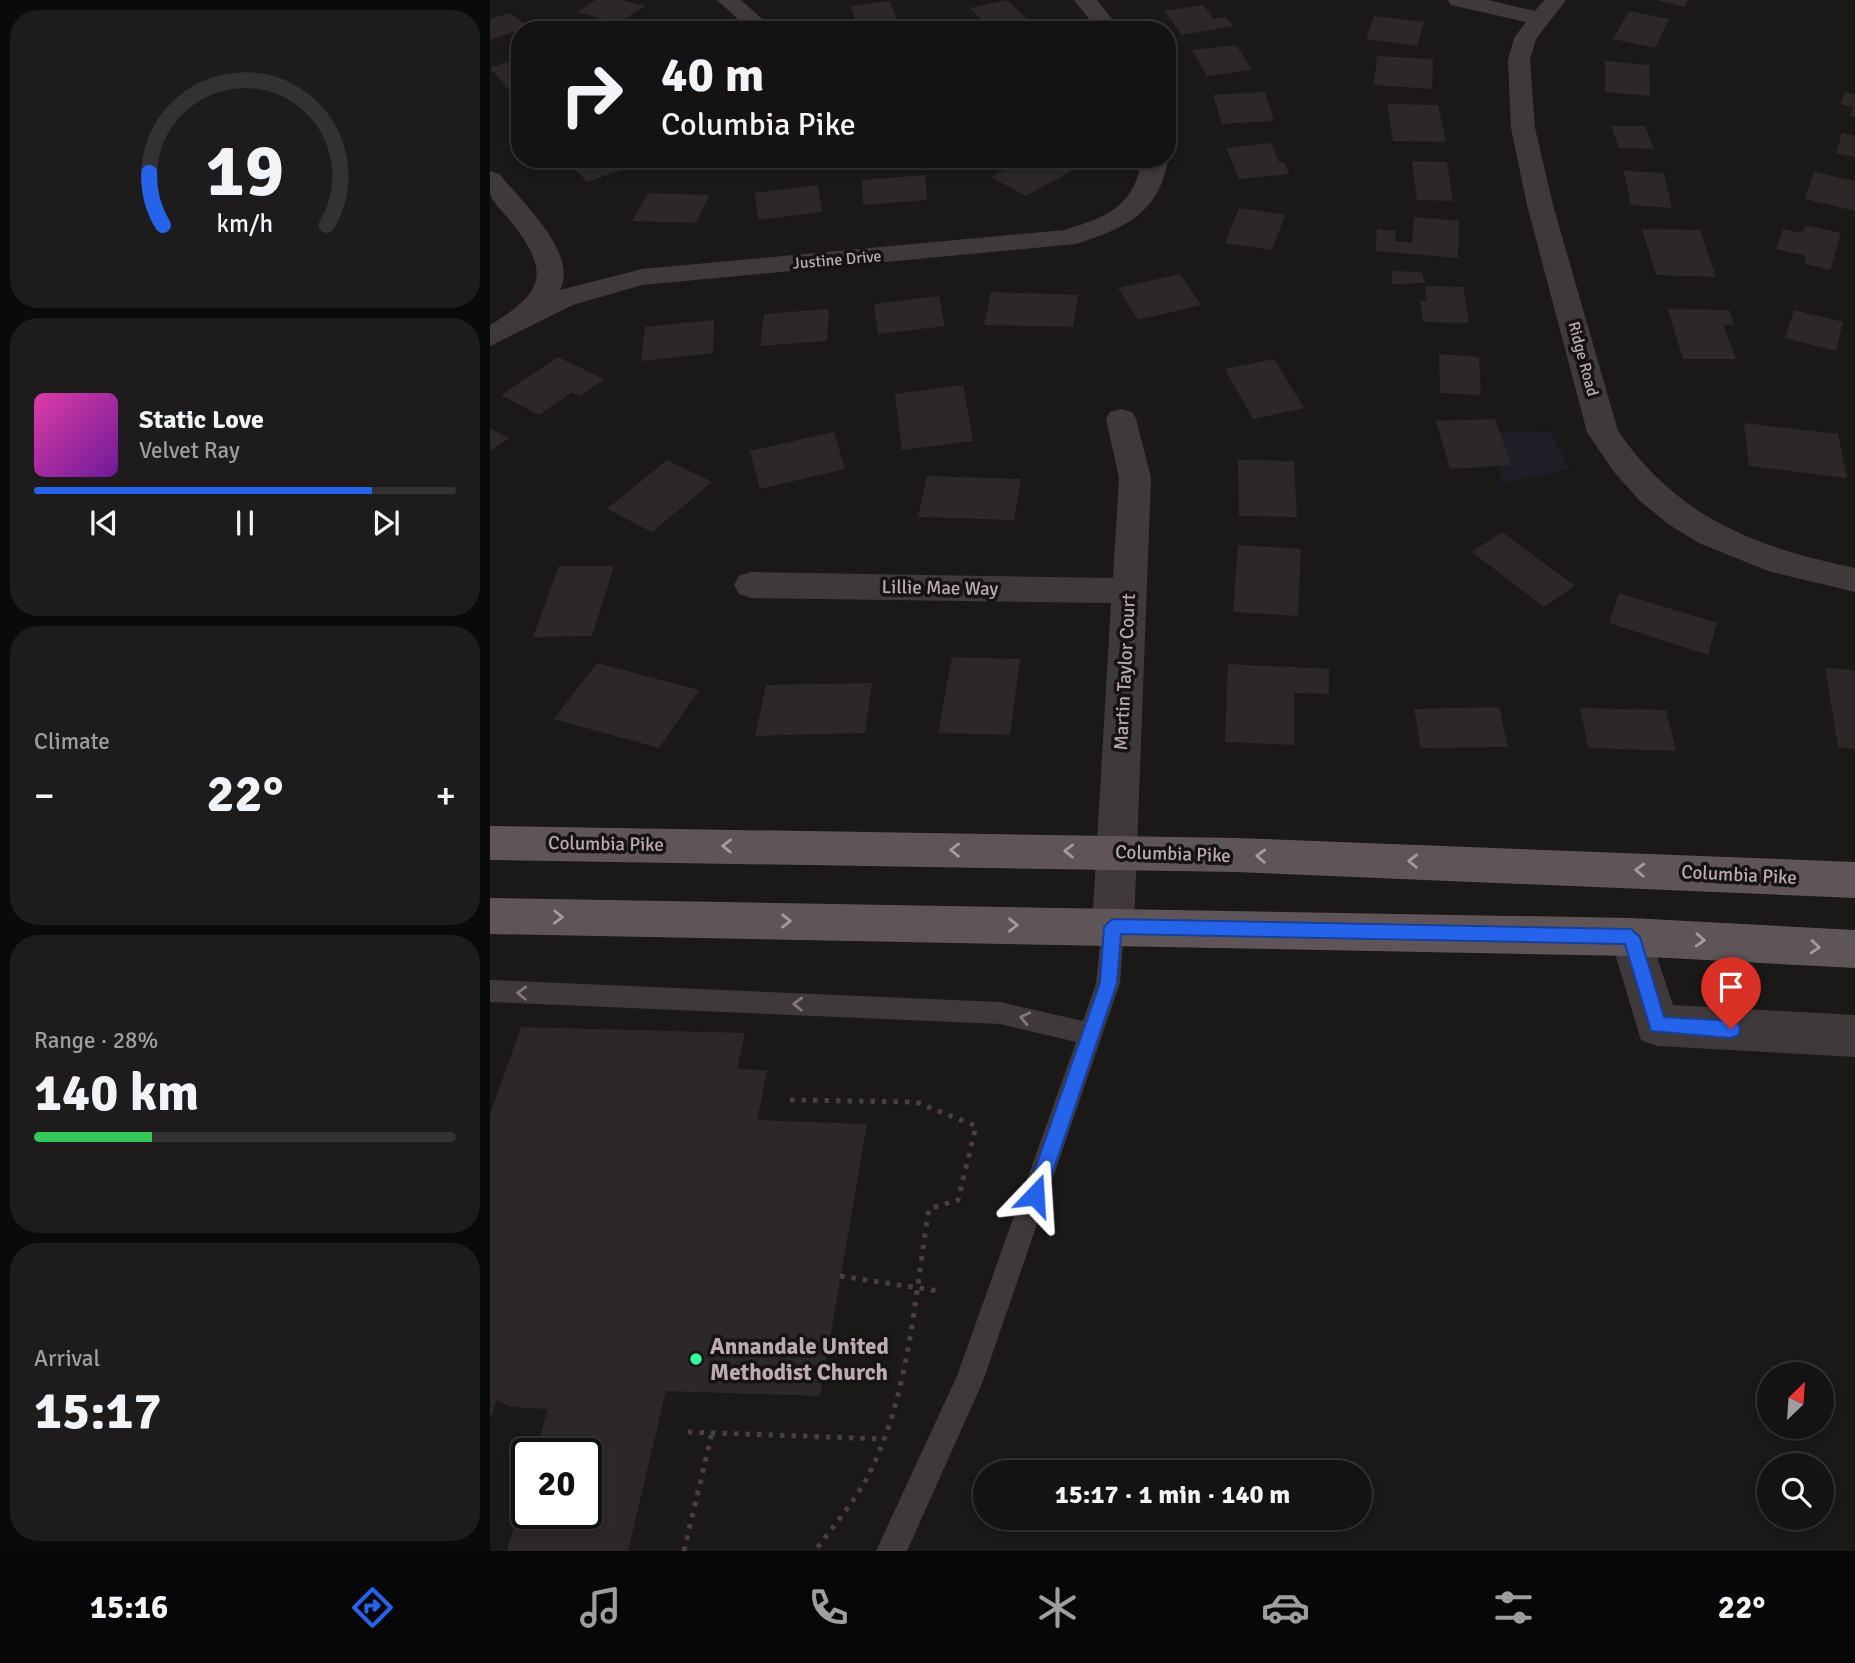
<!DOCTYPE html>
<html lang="en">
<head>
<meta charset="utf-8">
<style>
  :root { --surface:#141212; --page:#1d1b1b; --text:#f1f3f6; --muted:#9d9e9f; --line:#333232; --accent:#2563eb }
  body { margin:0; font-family:Signika,sans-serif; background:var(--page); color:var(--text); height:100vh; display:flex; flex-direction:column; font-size:26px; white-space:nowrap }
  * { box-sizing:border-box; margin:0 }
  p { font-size:23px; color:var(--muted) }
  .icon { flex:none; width:38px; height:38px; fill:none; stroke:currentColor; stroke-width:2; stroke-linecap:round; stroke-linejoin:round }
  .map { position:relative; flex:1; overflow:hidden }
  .drawer { display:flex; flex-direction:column; gap:10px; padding:10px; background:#0b0a0a; width:490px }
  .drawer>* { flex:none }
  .hud { position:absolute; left:21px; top:21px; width:665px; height:147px; border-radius:28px; box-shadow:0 4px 10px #0003,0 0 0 2px var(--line); background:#141212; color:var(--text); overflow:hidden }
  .needle { width:46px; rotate:25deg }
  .controls { position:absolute; left:1267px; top:1362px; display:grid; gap:14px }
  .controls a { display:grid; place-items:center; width:77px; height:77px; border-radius:50%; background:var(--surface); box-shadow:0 4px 10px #0003,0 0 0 2px var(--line); font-size:35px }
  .speed { position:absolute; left:21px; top:1438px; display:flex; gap:14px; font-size:35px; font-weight:700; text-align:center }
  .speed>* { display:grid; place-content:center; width:91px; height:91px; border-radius:50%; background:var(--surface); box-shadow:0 4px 10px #0003,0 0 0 2px var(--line); line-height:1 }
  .speed .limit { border:4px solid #111; border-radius:10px; background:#fff; color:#111 }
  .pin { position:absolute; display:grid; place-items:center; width:60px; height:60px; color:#fff; margin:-72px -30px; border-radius:50% 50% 50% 0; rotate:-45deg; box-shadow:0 0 7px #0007 }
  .pin .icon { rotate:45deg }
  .me { position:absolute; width:77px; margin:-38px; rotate:20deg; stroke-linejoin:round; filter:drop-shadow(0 0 5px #0008) }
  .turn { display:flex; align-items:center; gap:24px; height:147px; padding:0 35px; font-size:32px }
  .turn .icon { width:91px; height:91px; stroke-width:2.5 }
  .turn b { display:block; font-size:49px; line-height:60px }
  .big { font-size:52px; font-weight:700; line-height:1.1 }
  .drawer .card { flex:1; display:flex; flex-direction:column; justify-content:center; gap:10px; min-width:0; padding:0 24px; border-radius:28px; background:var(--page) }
  .drawer .dial { align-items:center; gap:0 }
  .dial svg { height:182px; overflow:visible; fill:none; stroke:var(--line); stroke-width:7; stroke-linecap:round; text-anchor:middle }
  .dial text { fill:var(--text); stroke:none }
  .song { display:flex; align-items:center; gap:21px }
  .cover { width:84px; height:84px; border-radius:10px; background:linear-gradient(135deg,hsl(320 70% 55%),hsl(280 70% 35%)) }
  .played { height:7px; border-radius:4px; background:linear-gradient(90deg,var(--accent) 80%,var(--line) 80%) }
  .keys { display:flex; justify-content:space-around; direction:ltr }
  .heat { display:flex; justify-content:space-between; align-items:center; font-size:38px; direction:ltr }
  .charge { height:10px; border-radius:5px; background:linear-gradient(90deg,#34c759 28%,var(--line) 0) }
  .trip { position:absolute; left:483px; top:1460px; width:399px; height:70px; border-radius:35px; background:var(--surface); box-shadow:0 4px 10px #0003,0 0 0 2px var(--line); font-weight:700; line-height:70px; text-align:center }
  .tab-bar { display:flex; height:112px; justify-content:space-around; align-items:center; background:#080707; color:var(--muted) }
  .tab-bar .icon { width:49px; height:49px }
  .tab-bar .current { color:var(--accent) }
  .tab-bar b { font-size:32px; color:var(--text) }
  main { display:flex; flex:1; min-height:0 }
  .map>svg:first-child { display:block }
  .green { fill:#1e1e26 }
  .building { fill:#2c2829 }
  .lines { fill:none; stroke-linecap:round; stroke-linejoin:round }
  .path { stroke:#473f42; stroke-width:5; stroke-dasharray:4.5 7; stroke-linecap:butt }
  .service { fill:#40393b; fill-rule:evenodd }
  .minor { fill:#40393b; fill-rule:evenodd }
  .primary { fill:#5f5558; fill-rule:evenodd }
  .oneway { stroke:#a9999f }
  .oneway2 { stroke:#84777c }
  .route { fill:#2563eb; stroke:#184099; stroke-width:2 }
  .poi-dot { fill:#30fb9b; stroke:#161313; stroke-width:2.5 }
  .labels { text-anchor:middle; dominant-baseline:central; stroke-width:7; stroke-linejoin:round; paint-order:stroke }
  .far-street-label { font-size:16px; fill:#bbaab1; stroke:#161313 }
  .street-label { font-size:19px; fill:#bbaab1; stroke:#161313 }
  .near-poi-label { font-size:23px; font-weight:bold; fill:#bbaab1; stroke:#161313; text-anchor:start }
</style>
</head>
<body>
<main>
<section class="drawer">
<div class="card dial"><svg viewBox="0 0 100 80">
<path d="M14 69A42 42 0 1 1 86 69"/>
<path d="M14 69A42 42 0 0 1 8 46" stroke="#2563eb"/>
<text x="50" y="56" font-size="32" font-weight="700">19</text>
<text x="50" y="72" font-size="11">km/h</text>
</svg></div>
<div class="card">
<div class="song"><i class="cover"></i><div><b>Static Love</b><p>Velvet Ray</p></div></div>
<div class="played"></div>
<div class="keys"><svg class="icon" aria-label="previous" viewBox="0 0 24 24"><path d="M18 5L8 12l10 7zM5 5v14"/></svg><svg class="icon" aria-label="pause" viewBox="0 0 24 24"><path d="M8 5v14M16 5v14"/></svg><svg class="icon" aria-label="next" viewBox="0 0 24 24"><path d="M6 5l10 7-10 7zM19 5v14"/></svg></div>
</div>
<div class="card"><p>Climate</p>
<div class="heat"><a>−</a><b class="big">22°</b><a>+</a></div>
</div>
<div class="card"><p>Range · 28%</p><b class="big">140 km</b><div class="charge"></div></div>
<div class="card"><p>Arrival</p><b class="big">15:17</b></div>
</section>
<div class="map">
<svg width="1365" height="1551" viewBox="0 0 1365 1551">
  <rect width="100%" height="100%" fill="#1b1818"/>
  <!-- green -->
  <polygon class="green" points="1060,431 1080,469 1012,483 1003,433"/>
  <!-- building -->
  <g class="building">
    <polygon points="106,0 131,0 155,6 128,23 87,12"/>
    <polygon points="517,0 539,21 501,30 480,8"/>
    <polygon points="1167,0 1198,0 1195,7"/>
    <polygon points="400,1 409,24 368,29 361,6"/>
    <polygon points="713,5 724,19 736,17 744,26 692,35 674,11"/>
    <polygon points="1139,11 1179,19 1165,48 1123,39"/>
    <polygon points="20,13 38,27 0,40 0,19"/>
    <polygon points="884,16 934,22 927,46 876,39"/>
    <polygon points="746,45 762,70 717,76 702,50"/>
    <polygon points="887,56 943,59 942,89 884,85"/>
    <polygon points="30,58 30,88 20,91 0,68"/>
    <polygon points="1115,61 1159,65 1160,96 1115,92"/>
    <polygon points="775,92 784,121 732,124 723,95"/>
    <polygon points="1354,92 1365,94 1365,117 1360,116 1363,107 1351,104"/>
    <polygon points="897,104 948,105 956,142 903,141"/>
    <polygon points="1121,126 1155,126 1164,149 1129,148"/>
    <polygon points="1352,133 1365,136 1365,157 1346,153"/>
    <polygon points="781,143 789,162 794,162 799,174 749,179 736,148"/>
    <polygon points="76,159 134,159 141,167 97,182"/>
    <polygon points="535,159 560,159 582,171 536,196 501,177"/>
    <polygon points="922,161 957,162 963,201 927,200"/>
    <polygon points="1134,171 1174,173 1182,208 1141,205"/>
    <polygon points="1324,172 1365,181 1365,211 1315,199"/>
    <polygon points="435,175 437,200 373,205 372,180"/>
    <polygon points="328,185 332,212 268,220 265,193"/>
    <polygon points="158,193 219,195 206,223 142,221"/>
    <polygon points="749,208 795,215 782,250 735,243"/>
    <polygon points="924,217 969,221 968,258 885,251 887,229 906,231 905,241 922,243"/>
    <polygon points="1315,225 1351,233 1340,270 1314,263 1316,256 1286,249 1293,229 1312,233"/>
    <polygon points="1152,229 1210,230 1226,277 1166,275"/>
    <polygon points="902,271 932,272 935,283 902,284"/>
    <polygon points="690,274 711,305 648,320 628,288"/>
    <polygon points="935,286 973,287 979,323 933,322 930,301 937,301"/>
    <polygon points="501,292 588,295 583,327 494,325"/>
    <polygon points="449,296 455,326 388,334 384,304"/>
    <polygon points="339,309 337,341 270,346 274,314"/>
    <polygon points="1178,309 1239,310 1244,325 1233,325 1246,359 1193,359"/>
    <polygon points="1304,310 1353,322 1346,351 1295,338"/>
    <polygon points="224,320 223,353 151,361 155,327"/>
    <polygon points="949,354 989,357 991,395 950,393"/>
    <polygon points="68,357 114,379 90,396 82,392 49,415 11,395"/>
    <polygon points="784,359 814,408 763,419 735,369"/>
    <polygon points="473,385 483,441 412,450 405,394"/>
    <polygon points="1005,419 1021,465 960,469 946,421"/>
    <polygon points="1254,423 1348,434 1357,478 1259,466"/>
    <polygon points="0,428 19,438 0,451"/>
    <polygon points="344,432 355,469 270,489 260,451"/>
    <polygon points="177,460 222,482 162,532 117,509"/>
    <polygon points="748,460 804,461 807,517 749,516"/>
    <polygon points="437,476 531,479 524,520 428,517"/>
    <polygon points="1012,532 1085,586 1054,607 982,552"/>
    <polygon points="748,545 811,549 808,616 743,612"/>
    <polygon points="69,566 124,566 102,636 43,637"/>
    <polygon points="1129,593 1227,623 1218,655 1119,623"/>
    <polygon points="462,657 530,659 520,735 448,733"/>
    <polygon points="107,663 209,690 169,748 64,719"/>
    <polygon points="738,664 839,669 839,694 804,693 804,745 735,742"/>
    <polygon points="1335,667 1365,671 1365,749 1348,747"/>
    <polygon points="382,683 375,733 265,736 276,685"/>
    <polygon points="1009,707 1018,747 931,748 924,709"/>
    <polygon points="1090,708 1176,710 1186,751 1098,748"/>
    <polygon points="31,1027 255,1033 247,1069 277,1070 267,1120 377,1124 330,1396 176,1391 138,1551 17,1551 36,1485 37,1514 96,1514 96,1454 45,1454 58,1409 21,1407 7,1400 0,1420 0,1115"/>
  </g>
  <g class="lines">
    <!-- path -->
    <g class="path">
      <path d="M300,1100l126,2 60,24 -18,74 -29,9c-15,89 -19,185 -61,267 -14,27 -35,50 -53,75"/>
      <polyline points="350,1276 449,1291"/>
      <polyline points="198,1432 394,1439"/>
      <polyline points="194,1551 222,1433"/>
    </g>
    <!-- service -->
    <polygon class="service" points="623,917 631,920 634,927 630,983 493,1381 417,1551 386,1551 467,1376 586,1042 510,1024 0,1002 0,980 510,1002 593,1021 606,983 612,927 615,920"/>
    <!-- minor -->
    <g class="minor">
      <polygon points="227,0 251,0 283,29 260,30"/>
      <polygon points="584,0 607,0 631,30 608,30"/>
      <path d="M958,0h40l47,11 9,-11h22l-30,39 -6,21 5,68 18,77 65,226c60,87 137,116 237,137v24l-87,-21 -69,-28 -31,-19 -29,-24 -25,-28 -27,-40 -60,-227 -16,-77 -3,-68 6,-22 12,-16 -75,-17z"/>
      <path d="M652,159h26c-9,55 -43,69 -92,85l-434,41 -69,20 -83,41v-21c57,-34 60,-54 19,-106 -6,-7 -17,-17 -19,-26 0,-7 0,-15 0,-22l9,3c22,26 80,80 61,116l82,-21 422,-39c43,-13 70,-23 78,-71z"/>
      <polygon points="631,409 642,412 646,419 661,478 644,927 638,940 623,946 608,940 602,927 621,603 261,598 249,594 244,585 249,576 261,572 623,578 629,478 616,419 620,412"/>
      <polygon points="1141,918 1156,924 1183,1005 1365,1015 1365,1057 1167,1046 1151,1040 1120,937 1126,924"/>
    </g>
    <!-- primary -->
    <g class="primary">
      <polygon points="0,826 747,838 1365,862 1365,898 747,872 0,860"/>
      <polygon points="0,898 1141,918 1365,930 1365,968 1141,956 0,934"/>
    </g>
  </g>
  <!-- one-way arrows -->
  <defs><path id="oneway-chevron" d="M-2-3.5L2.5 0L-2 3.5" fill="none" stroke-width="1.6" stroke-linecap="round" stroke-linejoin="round" transform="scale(1.75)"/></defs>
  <g class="oneway">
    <use href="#oneway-chevron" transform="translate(237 846) rotate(-179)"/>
    <use href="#oneway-chevron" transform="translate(465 850) rotate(-179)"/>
    <use href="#oneway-chevron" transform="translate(579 851) rotate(-179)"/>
    <use href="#oneway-chevron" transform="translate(771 856) rotate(-178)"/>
    <use href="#oneway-chevron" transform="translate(923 861) rotate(-178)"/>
    <use href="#oneway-chevron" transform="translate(1150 870) rotate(-178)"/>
    <use href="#oneway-chevron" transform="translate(68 917) rotate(1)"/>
    <use href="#oneway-chevron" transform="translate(296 921) rotate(1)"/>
    <use href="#oneway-chevron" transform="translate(523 925) rotate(1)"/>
    <use href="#oneway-chevron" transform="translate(1210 940) rotate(3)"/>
    <use href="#oneway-chevron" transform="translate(1325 947) rotate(4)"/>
  </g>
  <g class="oneway2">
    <use href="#oneway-chevron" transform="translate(32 993) rotate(-178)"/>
    <use href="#oneway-chevron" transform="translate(308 1004) rotate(-178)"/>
    <use href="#oneway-chevron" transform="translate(535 1018) rotate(-167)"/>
  </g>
  <!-- route -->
  <polygon class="route" points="622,919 1141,929 1150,937 1174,1017 1241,1021 1248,1023 1250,1029 1248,1035 1241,1038 1161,1031 1135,944 631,934 627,983 555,1195 552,1202 545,1205 539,1202 536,1195 610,983 614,927"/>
  <!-- markers -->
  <circle class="poi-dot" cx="206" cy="1359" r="7"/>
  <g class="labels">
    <!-- far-street labels -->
    <g class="far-street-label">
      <text transform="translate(347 260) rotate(-5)">Justine Drive</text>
      <text transform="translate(1093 359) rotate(75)">Ridge Road</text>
    </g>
    <!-- street labels -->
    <g class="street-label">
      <text transform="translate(450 588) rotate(1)">Lillie Mae Way</text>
      <text transform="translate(635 672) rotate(-87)">Martin Taylor Court</text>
      <text transform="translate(116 844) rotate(1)">Columbia Pike</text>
      <text transform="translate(683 854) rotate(2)">Columbia Pike</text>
      <text transform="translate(1249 875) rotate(3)">Columbia Pike</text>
    </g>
    <!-- near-poi labels -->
    <g class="near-poi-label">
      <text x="220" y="1346">Annandale United<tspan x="220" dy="26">Methodist Church</tspan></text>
    </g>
  </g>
</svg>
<div class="controls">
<a><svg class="needle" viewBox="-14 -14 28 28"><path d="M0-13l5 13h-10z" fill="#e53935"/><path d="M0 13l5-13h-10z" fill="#9d9e9f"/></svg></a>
<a><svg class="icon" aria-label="search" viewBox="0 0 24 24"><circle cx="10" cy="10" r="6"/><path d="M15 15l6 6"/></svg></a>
</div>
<div class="speed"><div class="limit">20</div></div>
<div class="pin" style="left:1241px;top:1029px;background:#d93025"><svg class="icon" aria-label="arrive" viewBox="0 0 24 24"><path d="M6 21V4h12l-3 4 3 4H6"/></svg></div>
<svg class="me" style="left:545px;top:1195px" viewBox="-20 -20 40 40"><path d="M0-17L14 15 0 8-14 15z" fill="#2563eb" stroke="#fff" stroke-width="4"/></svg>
<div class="trip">15:17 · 1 min · 140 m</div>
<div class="hud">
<div class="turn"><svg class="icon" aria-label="right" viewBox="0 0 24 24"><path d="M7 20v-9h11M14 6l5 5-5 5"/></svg><div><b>40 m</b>Columbia Pike</div></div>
</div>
</div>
</main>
<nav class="tab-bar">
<b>15:16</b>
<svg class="icon current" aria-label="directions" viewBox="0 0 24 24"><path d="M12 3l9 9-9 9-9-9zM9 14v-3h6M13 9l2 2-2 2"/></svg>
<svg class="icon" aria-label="music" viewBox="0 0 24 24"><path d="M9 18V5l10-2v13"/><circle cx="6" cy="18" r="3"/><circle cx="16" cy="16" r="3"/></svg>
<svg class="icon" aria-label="phone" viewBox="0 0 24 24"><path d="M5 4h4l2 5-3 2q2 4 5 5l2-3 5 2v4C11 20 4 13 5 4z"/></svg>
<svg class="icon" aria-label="climate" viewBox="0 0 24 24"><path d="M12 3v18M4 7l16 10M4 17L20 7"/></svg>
<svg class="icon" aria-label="car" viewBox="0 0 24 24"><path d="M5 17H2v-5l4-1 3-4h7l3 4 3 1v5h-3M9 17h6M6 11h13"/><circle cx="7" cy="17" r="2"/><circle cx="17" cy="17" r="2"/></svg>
<svg class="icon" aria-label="filters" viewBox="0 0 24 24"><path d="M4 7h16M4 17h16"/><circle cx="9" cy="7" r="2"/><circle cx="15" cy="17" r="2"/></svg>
<b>22°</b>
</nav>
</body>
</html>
